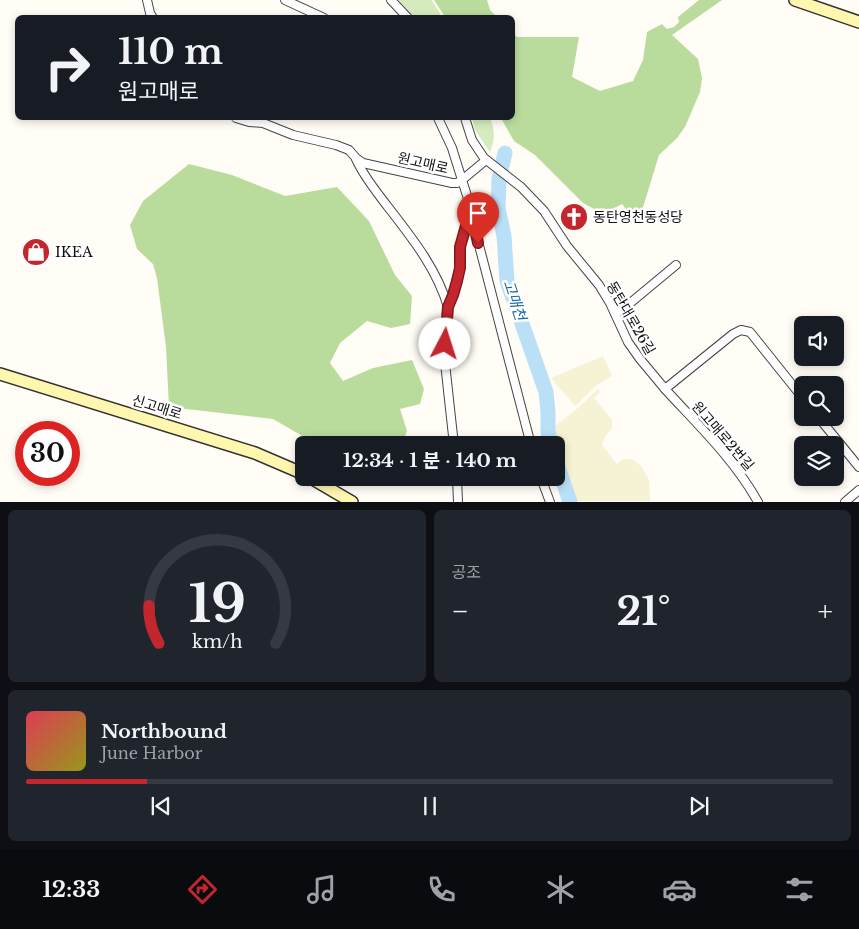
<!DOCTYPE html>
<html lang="ko">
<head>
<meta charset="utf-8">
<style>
  :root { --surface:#171b24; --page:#20242c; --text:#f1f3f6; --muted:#9ea1a6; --line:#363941; --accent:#c4262e }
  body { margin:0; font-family:"Libre Baskerville","Noto Sans KR",serif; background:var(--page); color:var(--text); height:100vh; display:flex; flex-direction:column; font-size:19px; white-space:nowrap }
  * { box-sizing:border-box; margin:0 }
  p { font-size:16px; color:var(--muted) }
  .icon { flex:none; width:28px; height:28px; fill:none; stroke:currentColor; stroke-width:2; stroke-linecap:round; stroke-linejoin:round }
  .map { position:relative; height:502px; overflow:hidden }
  .drawer { display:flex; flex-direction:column; gap:8px; padding:8px; background:#0d0f14; flex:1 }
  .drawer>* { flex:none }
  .hud { position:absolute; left:15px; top:15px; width:500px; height:105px; border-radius:8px; box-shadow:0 2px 8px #0003; background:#171b24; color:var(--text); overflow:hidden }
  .tools { position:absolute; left:794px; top:316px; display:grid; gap:10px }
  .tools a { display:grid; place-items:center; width:50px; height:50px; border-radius:8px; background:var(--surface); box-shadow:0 2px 8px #0003; font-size:25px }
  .speed { position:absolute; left:15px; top:421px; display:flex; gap:10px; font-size:25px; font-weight:700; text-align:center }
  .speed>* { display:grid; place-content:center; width:65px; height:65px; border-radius:50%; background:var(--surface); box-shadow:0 2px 8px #0003; line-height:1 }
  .speed .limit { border:8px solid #d22; background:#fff; color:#111 }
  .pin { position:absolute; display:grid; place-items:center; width:42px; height:42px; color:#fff; margin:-51px -21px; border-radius:50% 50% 50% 0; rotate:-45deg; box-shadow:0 0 5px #0007 }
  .pin .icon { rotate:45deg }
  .me { position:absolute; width:55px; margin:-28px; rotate:5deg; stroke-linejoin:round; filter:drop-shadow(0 0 4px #0008) }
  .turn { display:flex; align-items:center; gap:18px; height:105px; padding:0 20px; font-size:22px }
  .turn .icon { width:65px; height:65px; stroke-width:2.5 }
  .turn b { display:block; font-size:35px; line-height:42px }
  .big { font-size:38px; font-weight:700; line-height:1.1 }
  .drawer .widget { flex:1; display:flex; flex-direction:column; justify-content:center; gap:8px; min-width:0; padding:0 18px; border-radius:8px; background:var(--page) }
  .drawer .dial { align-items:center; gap:0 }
  .dial svg { height:130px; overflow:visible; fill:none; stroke:var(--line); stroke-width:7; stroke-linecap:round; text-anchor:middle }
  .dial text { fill:var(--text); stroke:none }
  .song { display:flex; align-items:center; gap:15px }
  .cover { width:60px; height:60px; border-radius:8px; background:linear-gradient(135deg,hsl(350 70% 55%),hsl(60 70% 35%)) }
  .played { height:5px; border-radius:2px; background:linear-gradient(90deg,var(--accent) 15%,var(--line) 15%) }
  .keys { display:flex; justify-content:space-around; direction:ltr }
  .heat { display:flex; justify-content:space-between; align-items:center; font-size:28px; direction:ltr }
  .drawer .tiles { flex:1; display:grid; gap:8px; grid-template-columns:1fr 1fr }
  .widget:last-child { grid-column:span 2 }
  .trip { position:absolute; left:295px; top:436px; width:270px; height:50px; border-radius:8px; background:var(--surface); box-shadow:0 2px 8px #0003; font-weight:700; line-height:50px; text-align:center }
  .tab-bar { display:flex; height:80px; justify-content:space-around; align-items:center; background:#090b0e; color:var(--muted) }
  .tab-bar .icon { width:35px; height:35px }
  .tab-bar .selected { color:var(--accent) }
  .tab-bar b { font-size:22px; color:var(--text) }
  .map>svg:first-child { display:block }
  .farmland { fill:#f6f3d4 }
  .green { fill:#d5ebbd }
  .forest { fill:#b9dc9c }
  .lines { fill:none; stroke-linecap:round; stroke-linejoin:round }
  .river { stroke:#b9e0f7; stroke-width:15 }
  .street-casing { stroke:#444; stroke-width:10 }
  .secondary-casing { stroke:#333; stroke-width:14 }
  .street { stroke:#fff; stroke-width:8 }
  .secondary { stroke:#fff6b0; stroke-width:11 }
  .route-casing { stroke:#7f191e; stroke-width:12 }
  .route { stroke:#c4262e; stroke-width:9 }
  .labels { text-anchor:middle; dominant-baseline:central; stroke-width:5; stroke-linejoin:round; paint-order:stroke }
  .street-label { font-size:14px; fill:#111; stroke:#fff }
  .poi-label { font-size:14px; fill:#111; stroke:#fff; text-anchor:start }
  .water-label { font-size:15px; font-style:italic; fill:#1768a6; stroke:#fff }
</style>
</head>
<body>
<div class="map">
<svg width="859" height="502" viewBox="0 0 859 502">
  <rect width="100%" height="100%" fill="#fffdf5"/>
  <!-- farmland -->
  <g class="farmland">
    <polygon points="603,356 612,376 597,385 575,406 551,378"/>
    <polygon points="598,389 600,392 594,398 612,420 612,428 605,437 602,445 617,464 623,459 632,459 641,466 649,480 650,501 575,501 569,488 554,427 578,408"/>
  </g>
  <!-- green -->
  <g class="green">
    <polygon points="398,0 432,0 442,17 414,17"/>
    <path d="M472,118h18c5,12 5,21 0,34l-15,-22z"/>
  </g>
  <!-- forest -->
  <g class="forest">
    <polygon points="434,0 487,0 490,10 497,17 445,17"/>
    <polygon points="699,0 722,0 672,35 698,59 702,78 700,92 685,127 677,138 659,155 640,217 633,218 622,204 613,209 601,210 594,209 583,203 535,155 514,141 501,118 512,118 513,33 517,37 579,37 572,77 600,91 633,81 643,60 647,32 662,24 667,29 674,27 679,22 678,17"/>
    <polygon points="189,164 232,175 285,196 337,187 369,221 395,275 412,296 410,324 391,328 367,321 340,343 330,363 343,381 373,368 412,360 424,389 420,404 400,409 407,431 402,445 318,445 273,419 169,407 166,347 157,278 153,264 137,249 130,225 143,201"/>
  </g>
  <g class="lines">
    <!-- river -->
    <g class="river">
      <polyline points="505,153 499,179 498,208 504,236 507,281 546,392 548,412 548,431 551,445"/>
      <polyline points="556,461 570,502"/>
    </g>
    <defs>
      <g id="street">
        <polyline points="147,0 150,13 153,18"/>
        <polyline points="285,0 324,18"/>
        <polyline points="391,0 408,18"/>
        <polyline points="236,118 249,122 263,123 293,135 336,145 349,150 356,158 363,163 452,183 457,183 462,180 471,208 474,226 531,445"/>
        <polyline points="438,118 452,148 462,180 486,160"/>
        <polyline points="465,118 472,140 484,158 521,187 544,211 567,246 599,285 610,303 628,342 640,359 665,389 733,334 741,330 750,332 802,397"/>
        <path d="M356,159c8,18 20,32 32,48 24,31 49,62 60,100"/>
        <polyline points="615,313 629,304 676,265"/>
        <path d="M665,389c33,36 69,70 93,113"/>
        <polyline points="819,418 859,467"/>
        <polyline points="454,445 444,354 448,307 453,295 457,281 460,268 460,247 470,210"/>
        <polyline points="457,478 458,502"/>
        <polyline points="541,478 550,502"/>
        <polyline points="845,502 859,490"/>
      </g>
      <g id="secondary">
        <polyline points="795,0 859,22"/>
        <polyline points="0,374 255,453 304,474"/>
        <polyline points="311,478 352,502"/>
      </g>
    </defs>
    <!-- street casing -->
    <use href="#street" class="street-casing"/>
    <!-- secondary casing -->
    <use href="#secondary" class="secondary-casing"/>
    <!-- street -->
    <use href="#street" class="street"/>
    <!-- secondary -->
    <use href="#secondary" class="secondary"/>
  </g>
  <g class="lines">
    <defs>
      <polyline id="route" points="445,344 448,307 453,295 457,281 460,268 460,247 471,208 478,243"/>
    </defs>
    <!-- route casing -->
    <use href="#route" class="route-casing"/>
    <!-- route -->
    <use href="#route" class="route"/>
  </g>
  <!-- icons -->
  <defs>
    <symbol id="church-disc" viewBox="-11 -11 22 22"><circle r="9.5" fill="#c4262e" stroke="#fff"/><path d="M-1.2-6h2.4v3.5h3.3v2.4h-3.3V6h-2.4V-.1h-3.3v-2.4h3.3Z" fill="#fff"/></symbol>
    <symbol id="shop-disc" viewBox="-11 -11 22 22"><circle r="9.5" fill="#c4262e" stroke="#fff"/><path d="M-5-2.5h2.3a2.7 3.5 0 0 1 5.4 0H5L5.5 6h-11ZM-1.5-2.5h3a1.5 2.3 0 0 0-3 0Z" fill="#fff"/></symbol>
  </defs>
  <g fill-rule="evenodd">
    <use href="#church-disc" x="558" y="201" width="32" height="32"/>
    <use href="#shop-disc" x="20" y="236" width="32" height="32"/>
  </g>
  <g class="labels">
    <!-- street labels -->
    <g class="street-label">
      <text transform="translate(423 163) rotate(13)">원고매로</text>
      <text transform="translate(631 318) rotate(60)">동탄대로26길</text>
      <text transform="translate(157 407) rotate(17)">신고매로</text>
      <text transform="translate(723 436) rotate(49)">원고매로2번길</text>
    </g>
    <!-- poi labels -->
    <g class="poi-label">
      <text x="593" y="217">동탄영천동성당</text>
      <text x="55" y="252">IKEA</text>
    </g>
    <!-- water labels -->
    <g class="water-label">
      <text transform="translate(515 300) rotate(72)">고매천</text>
    </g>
  </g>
</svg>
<div class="tools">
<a><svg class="icon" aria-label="sound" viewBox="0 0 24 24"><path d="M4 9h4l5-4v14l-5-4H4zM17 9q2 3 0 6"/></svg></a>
<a><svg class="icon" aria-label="search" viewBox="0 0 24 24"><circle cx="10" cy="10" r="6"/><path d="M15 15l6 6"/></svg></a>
<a><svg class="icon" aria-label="layers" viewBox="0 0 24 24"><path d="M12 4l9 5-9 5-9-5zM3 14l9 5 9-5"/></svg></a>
</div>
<div class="speed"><div class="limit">30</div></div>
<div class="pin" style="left:478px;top:243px;background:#d93025"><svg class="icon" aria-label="arrive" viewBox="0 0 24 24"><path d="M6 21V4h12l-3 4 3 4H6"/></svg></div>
<svg class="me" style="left:445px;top:344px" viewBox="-20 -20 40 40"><circle r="19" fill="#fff"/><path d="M0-13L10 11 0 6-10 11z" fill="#c4262e"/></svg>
<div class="trip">12:34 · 1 분 · 140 m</div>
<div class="hud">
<div class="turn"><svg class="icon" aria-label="right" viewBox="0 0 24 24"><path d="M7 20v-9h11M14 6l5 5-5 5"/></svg><div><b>110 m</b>원고매로</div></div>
</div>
</div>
<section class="drawer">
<div class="tiles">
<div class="widget dial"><svg viewBox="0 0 100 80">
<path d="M14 69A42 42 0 1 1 86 69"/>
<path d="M14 69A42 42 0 0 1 8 46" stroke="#c4262e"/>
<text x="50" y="56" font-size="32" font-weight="700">19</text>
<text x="50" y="72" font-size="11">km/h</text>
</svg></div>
<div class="widget"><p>공조</p>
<div class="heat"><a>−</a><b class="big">21°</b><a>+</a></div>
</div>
<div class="widget">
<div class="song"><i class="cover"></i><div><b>Northbound</b><p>June Harbor</p></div></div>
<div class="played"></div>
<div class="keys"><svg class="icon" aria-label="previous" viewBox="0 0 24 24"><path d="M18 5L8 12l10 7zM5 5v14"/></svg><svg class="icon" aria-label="pause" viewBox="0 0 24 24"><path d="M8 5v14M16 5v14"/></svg><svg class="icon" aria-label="next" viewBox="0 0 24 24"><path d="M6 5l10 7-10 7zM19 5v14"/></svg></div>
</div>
</div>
</section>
<nav class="tab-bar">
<b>12:33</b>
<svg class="icon selected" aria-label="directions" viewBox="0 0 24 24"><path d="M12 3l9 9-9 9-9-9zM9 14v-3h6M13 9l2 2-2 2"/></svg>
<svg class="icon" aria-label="music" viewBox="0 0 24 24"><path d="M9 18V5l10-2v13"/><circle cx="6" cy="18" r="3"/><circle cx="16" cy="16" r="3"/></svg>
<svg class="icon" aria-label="phone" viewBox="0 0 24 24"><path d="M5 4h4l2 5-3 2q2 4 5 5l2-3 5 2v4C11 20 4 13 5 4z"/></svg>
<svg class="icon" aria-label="climate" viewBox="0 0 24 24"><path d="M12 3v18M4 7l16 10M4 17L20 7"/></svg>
<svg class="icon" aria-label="car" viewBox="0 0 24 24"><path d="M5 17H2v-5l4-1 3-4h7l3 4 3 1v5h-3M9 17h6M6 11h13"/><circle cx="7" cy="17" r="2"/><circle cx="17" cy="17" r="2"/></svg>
<svg class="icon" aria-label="filters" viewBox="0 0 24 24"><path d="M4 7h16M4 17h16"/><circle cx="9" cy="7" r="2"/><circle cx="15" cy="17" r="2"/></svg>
</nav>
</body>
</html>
